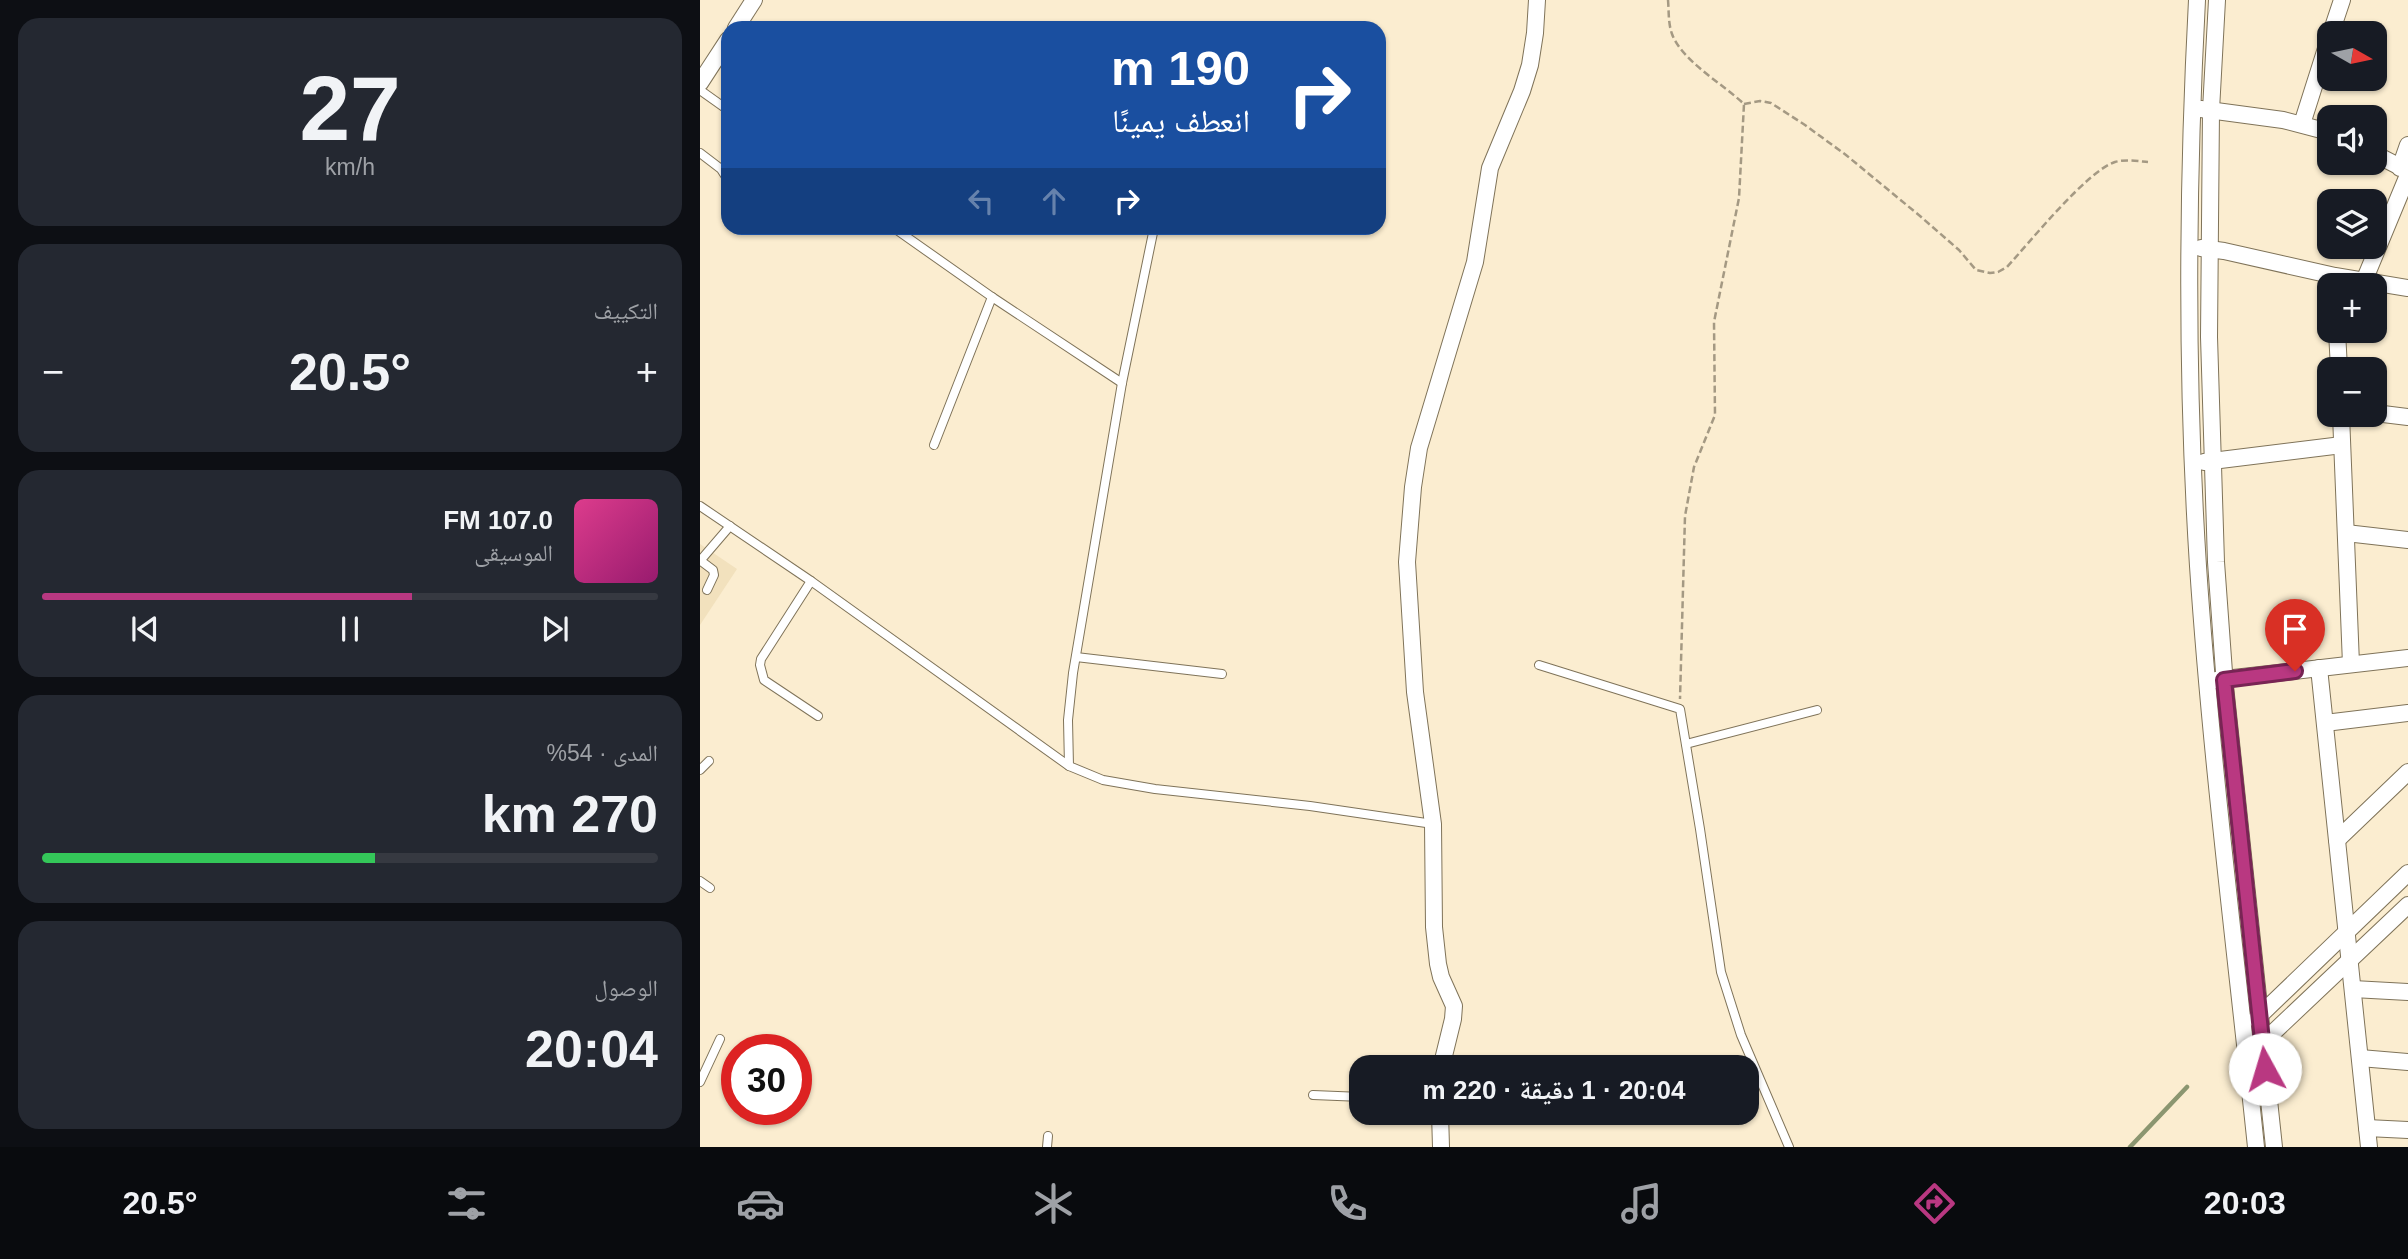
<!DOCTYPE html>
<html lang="ar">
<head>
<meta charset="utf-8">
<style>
  :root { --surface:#171b24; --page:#242831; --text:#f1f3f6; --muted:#9ea1a6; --line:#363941; --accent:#b93881 }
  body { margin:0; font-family:Helvetica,"Noto Naskh Arabic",sans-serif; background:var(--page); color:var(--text); direction:rtl; height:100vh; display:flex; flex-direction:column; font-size:26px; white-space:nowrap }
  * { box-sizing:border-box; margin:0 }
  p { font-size:23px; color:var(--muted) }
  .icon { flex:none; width:38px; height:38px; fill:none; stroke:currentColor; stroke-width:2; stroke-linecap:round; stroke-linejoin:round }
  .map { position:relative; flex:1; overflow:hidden; direction:ltr }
  .side { display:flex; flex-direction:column; gap:18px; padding:18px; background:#0d0f14; width:700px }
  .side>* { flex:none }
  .hud { position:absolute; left:21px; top:21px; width:665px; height:214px; border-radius:21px; box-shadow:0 2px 5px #0004; direction:rtl; background:#1a4fa0; color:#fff; overflow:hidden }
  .needle { width:46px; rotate:99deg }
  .buttons { position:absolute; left:1617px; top:21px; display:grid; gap:14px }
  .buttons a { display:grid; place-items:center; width:70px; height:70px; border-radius:14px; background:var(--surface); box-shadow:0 2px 5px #0004; font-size:35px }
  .speed { position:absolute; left:21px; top:1034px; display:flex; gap:14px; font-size:35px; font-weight:700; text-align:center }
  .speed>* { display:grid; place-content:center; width:91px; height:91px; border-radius:50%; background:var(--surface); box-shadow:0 2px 5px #0004; line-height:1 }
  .speed .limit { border:10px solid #d22; background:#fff; color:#111 }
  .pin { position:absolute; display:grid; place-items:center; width:60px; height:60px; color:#fff; margin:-72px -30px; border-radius:50% 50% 50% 0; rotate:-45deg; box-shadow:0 0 7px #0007 }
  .pin .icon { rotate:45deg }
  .me { position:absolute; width:77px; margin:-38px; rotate:354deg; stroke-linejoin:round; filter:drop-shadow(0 0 5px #0008) }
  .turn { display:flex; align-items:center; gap:24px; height:147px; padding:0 21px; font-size:32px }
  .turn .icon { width:91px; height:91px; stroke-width:2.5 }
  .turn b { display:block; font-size:49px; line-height:60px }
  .lanes { display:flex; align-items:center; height:66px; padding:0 21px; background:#0003; justify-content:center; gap:35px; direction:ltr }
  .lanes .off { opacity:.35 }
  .big { font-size:52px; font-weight:700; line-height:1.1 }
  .side .tile { flex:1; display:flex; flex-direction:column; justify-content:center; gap:10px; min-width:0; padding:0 24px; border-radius:21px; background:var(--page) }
  .side .dial { align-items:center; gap:0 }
  .dial b { font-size:91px; line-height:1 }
  .song { display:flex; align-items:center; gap:21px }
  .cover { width:84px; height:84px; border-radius:10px; background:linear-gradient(135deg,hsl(330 70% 55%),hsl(320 70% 35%)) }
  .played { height:7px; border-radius:4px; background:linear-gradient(90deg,var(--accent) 60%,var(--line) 60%) }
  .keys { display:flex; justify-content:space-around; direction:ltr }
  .heat { display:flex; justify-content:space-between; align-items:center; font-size:38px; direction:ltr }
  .charge { height:10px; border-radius:5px; background:linear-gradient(90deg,#34c759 54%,var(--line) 0) }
  .trip { position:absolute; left:649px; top:1055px; width:410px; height:70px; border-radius:21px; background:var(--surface); box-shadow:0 2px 5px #0004; font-weight:700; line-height:70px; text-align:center; direction:rtl }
  .tabs { display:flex; height:112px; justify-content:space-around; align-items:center; background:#090b0e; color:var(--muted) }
  .tabs .icon { width:49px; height:49px }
  .tabs .current { color:var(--accent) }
  .tabs b { font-size:32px; color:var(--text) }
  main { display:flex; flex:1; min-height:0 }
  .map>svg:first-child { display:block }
  .built { fill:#f2e1bd }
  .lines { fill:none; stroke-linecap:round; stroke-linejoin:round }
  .stream { stroke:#8b9670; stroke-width:4.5 }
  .service-casing { stroke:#7f7359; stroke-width:10 }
  .minor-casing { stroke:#7f7359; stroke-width:18 }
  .path { stroke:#a49983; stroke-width:2.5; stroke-dasharray:7 3.5; stroke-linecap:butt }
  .service { stroke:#fff; stroke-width:8 }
  .minor { stroke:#fff; stroke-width:16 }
  .route-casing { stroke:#782454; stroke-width:18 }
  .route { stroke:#b93881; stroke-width:12 }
</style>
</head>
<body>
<main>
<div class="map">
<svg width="1708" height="1147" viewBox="0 0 1708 1147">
  <rect width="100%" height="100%" fill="#fbedd0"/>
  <!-- built -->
  <polygon class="built" points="0,544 37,569 0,625"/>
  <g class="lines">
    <!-- stream -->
    <polyline class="stream" points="1430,1147 1487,1087"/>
    <defs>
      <g id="service">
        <polyline points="0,90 28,110"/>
        <polyline points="0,153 21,169 28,180"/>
        <polyline points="194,228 292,297 422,383"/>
        <polyline points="454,228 422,383 373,673 368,720 369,766 403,780 455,789 610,806 733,824"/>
        <polyline points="234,445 292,297"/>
        <polyline points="0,506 111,581 369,766"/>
        <polyline points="0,561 30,526"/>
        <polyline points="1,561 13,570 14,575 7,590"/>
        <polyline points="111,581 61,659 60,665 64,680 118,716"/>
        <polyline points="376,657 522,674"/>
        <polyline points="839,665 980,709 1000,829 1021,972 1041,1035 1089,1147"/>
        <polyline points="986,744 1117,710"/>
        <polyline points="0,770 9,761"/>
        <polyline points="0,881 10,888"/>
        <polyline points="0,1082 20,1039"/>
        <polyline points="613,1095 662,1097"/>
        <polyline points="726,1113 740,1122"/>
        <polyline points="347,1147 348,1136"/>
      </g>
      <g id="minor">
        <path d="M1497,0c-10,188 -11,379 1,566 13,194 38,388 58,581"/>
        <polyline points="1517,0 1511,110 1509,337 1516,562 1525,686 1574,1147"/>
        <polyline points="36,28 54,0"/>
        <polyline points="1631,33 1642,0"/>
        <polyline points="0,83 28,40"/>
        <polyline points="1501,109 1583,120 1629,132"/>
        <polyline points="1602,124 1629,39"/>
        <polyline points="1675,154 1708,171"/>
        <polyline points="1700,168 1708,145"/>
        <polyline points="1501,248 1524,251 1635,276 1708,288"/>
        <polyline points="1664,281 1708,175"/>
        <polyline points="1637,331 1639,369"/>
        <polyline points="1675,413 1708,417"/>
        <polyline points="1641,415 1651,664"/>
        <polyline points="1504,462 1642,445"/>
        <polyline points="1646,533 1708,540"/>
        <polyline points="1619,668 1669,1147"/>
        <polyline points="1516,680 1708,658"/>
        <polyline points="1625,723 1708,713"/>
        <polyline points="1637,840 1708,772"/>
        <polyline points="1653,989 1708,992"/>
        <polyline points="1556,1019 1708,873"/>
        <polyline points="1559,1046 1708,905"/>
        <polyline points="1660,1058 1708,1062"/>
        <polyline points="741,1068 753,1019 754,1006 741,977 738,964 734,927 733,824 715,692 707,562 713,487 719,448 775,262 790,168 822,91 830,65 835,33 837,0"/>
        <polyline points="740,1113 741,1147"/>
        <polyline points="1667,1128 1708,1130"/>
      </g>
    </defs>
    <!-- service casing -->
    <use href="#service" class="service-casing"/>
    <!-- minor casing -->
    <use href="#minor" class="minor-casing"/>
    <!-- path -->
    <g class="path">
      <path d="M968,0c1,11 0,23 4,34 10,27 51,50 72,70l-5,94 -25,124 1,93 -21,52 -9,49 -5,183"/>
      <path d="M1044,104l16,-3 11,2 34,22 41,30 74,61 39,34 17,20 14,3 8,-1 9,-5c22,-24 81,-97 108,-105 11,-3 22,-1 33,0"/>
    </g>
    <!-- service -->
    <use href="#service" class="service"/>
    <!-- minor -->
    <use href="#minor" class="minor"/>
  </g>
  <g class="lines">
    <defs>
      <polyline id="route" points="1565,1069 1524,680 1595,671"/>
    </defs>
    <!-- route casing -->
    <use href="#route" class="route-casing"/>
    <!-- route -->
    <use href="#route" class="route"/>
  </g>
</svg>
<div class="buttons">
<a><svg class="needle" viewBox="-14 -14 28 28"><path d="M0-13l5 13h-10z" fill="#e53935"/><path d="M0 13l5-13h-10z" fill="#9ea1a6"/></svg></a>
<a><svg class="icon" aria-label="sound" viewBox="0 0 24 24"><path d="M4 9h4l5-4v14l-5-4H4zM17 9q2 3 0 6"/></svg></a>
<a><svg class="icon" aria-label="layers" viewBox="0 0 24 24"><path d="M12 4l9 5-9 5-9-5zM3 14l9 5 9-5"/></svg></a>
<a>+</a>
<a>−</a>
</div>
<div class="speed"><div class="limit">30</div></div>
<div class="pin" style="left:1595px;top:671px;background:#d93025"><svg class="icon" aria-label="arrive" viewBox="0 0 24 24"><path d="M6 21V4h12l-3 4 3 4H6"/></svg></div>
<svg class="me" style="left:1565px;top:1069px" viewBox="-20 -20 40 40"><circle r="19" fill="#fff"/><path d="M0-13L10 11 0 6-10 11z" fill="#b93881"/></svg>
<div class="trip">20:04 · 1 دقيقة · 220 m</div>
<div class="hud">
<div class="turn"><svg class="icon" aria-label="right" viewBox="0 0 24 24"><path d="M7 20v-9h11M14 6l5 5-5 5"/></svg><div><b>190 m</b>انعطف يمينًا</div></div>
<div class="lanes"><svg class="icon off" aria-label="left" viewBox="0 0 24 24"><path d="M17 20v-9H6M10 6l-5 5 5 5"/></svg><svg class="icon off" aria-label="ahead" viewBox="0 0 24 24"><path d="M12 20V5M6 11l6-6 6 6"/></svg><svg class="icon" aria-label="right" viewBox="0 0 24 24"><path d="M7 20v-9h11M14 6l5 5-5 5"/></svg></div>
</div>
</div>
<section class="side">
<div class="tile dial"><b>27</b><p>km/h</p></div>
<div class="tile"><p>التكييف</p>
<div class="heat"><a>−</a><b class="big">20.5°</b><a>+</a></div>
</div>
<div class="tile">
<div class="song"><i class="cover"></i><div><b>107.0 FM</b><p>الموسيقى</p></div></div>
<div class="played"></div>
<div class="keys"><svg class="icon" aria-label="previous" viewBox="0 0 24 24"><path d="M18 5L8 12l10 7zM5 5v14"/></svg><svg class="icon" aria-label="pause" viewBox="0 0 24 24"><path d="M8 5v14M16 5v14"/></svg><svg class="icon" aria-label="next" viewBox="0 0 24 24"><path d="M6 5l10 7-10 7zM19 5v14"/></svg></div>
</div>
<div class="tile"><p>المدى · 54%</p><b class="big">270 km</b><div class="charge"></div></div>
<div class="tile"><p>الوصول</p><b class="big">20:04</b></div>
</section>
</main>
<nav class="tabs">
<b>20:03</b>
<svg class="icon current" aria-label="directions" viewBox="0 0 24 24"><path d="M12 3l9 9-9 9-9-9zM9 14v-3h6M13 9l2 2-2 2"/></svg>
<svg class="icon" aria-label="music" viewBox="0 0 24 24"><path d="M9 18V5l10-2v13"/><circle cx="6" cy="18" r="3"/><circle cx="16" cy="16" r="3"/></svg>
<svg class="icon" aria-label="phone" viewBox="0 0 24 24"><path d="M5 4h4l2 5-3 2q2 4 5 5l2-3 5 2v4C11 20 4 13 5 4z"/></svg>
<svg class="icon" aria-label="climate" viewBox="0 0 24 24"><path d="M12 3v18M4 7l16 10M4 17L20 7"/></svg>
<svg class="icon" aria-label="car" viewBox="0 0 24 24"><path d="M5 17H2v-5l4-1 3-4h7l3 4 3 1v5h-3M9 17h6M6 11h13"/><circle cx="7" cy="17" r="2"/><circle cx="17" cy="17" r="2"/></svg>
<svg class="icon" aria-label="filters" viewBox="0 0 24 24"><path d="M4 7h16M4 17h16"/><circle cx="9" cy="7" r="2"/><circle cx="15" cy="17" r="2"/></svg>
<b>20.5°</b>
</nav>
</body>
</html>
